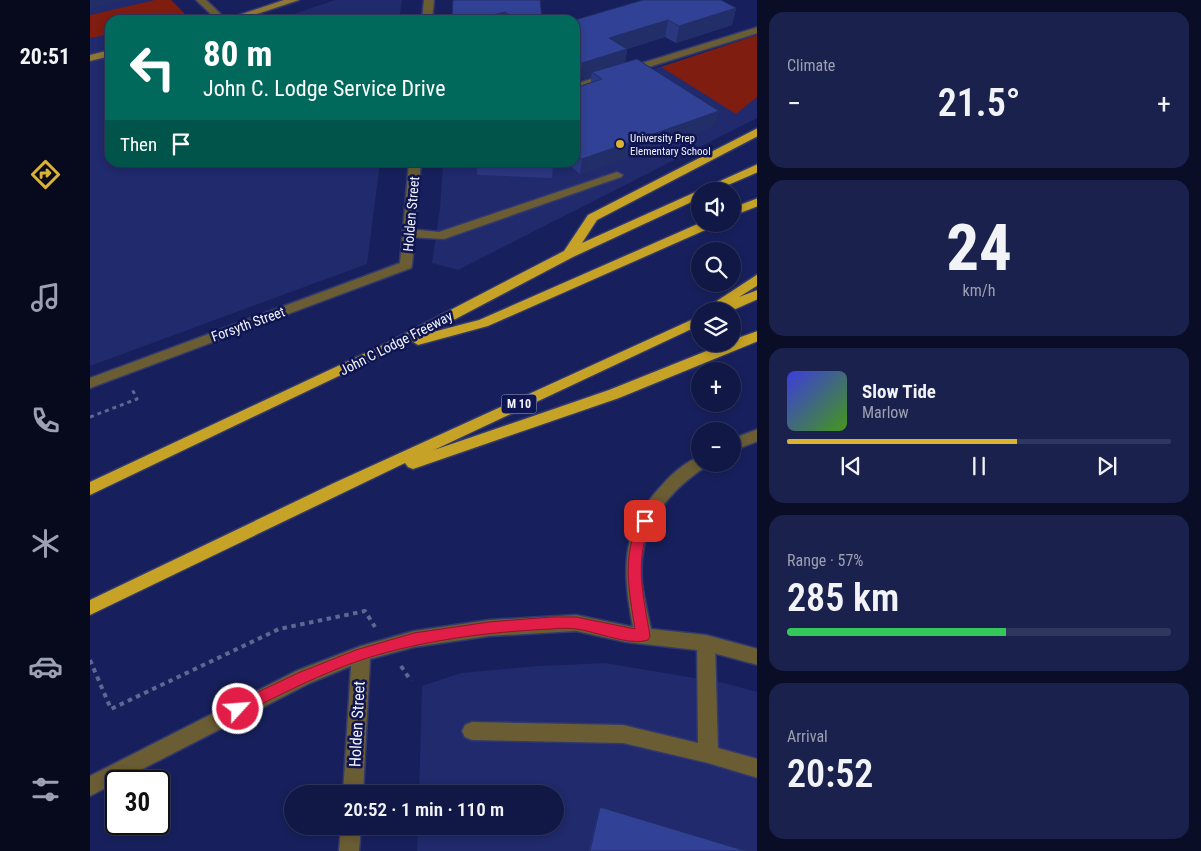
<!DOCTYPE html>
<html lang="en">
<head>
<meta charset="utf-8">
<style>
  :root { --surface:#111845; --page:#1a214c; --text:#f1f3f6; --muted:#9ca0b3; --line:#30375e; --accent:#dab333 }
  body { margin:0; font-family:"Roboto Condensed",sans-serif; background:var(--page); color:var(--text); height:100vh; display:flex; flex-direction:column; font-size:19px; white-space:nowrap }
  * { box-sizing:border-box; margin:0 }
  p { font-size:16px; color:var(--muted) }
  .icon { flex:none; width:28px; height:28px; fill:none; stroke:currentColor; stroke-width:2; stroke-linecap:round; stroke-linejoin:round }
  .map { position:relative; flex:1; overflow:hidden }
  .sheet { display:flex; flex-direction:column; gap:12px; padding:12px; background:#090d26; width:444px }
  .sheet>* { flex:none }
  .guide { position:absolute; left:15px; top:15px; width:475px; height:152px; border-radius:15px; box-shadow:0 2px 8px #0003,0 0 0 1px var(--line); background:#00695c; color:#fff; overflow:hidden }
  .fabs { position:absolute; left:601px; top:182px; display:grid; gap:10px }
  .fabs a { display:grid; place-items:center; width:50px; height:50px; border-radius:50%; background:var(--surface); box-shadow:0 2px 8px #0003,0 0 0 1px var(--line); font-size:25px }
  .speed { position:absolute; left:15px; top:770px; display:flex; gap:10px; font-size:25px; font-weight:700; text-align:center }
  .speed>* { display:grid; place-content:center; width:65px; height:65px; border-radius:50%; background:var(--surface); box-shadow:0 2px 8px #0003,0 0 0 1px var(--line); line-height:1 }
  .speed .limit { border:2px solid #111; border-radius:8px; background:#fff; color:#111 }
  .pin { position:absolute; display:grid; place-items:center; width:42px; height:42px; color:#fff; margin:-21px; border-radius:10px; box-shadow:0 2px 8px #0006 }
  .me { position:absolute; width:55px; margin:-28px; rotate:64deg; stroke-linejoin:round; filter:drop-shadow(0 0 4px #0008) }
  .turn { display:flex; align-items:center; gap:18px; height:105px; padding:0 15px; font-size:22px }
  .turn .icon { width:65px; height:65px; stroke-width:2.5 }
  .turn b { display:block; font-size:35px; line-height:42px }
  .then { display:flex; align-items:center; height:48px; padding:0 15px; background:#0003; gap:10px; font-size:19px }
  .big { font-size:38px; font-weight:600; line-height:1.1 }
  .sheet .card { flex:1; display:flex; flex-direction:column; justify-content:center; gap:8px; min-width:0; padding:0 18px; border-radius:15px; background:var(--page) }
  .sheet .dial { align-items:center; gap:0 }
  .dial b { font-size:65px; line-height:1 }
  .song { display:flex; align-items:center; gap:15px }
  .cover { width:60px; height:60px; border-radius:8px; background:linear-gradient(135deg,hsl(240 70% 55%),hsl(100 70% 35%)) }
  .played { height:5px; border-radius:2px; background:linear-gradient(90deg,var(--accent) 60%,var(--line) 60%) }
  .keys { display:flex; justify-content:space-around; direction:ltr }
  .heat { display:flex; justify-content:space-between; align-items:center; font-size:28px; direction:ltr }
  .charge { height:8px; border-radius:4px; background:linear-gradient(90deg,#34c759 57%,var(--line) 0) }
  .trip { position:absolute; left:194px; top:785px; width:280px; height:50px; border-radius:25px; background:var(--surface); box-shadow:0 2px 8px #0003,0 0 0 1px var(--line); font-weight:600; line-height:50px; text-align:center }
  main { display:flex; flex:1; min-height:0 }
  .tabs { display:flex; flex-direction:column; width:90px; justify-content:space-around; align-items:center; background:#070a1c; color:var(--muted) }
  .tabs .icon { width:35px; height:35px }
  .tabs .on { color:var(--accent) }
  .tabs b { font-size:22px; color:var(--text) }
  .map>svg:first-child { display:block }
  .built { fill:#202a6c }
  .green { fill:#7e1d10 }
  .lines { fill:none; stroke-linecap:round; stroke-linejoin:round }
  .lane-casing { stroke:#31396f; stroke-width:3 }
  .street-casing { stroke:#31396f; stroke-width:3 }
  .secondary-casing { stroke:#31396f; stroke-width:3 }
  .highway-casing { stroke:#31396f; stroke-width:3 }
  .path-far1 { stroke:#606791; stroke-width:3; stroke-dasharray:4 4; stroke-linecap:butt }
  .path { stroke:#606791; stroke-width:4; stroke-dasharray:4.5 4.5; stroke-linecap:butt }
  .lane { fill:#6a5c33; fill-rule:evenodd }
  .street { fill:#6a5c33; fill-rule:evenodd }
  .secondary { fill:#907832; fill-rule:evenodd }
  .highway { fill:#c6a226; fill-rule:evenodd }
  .wall { fill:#2a3880 }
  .shaded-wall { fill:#222e68 }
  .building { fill:#314195; stroke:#222e68 }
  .route { fill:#e11d48; stroke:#92132f }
  .poi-dot { fill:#dab333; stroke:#0f1550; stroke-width:2 }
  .labels { text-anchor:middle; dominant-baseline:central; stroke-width:5; stroke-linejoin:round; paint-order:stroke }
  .far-poi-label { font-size:11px; fill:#f1f4fb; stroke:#0f1550; text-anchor:start }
  .shield { fill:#0f1550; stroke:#adb1c8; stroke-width:1 }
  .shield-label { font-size:12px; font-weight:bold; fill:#f1f4fb }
  .street-label { font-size:14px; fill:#f1f4fb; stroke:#0f1550 }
  .near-street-label { font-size:16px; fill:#f1f4fb; stroke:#0f1550 }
</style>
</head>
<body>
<main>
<nav class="tabs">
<b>20:51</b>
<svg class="icon on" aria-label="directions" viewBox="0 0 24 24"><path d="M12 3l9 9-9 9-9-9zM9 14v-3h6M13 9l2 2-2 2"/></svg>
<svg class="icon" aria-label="music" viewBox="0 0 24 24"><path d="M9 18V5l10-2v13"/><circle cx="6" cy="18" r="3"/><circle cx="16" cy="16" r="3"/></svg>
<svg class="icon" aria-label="phone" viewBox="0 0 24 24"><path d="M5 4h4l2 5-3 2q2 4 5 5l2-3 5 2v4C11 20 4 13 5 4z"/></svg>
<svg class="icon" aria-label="climate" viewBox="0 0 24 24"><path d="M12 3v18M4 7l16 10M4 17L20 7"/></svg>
<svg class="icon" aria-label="car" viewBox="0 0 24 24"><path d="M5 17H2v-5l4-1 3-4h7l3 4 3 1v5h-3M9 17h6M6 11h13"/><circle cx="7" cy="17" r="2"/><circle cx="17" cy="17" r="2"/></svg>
<svg class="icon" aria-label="filters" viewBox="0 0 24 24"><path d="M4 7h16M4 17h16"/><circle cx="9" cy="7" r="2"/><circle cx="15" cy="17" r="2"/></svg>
</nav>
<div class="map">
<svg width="668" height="851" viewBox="0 0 668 851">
  <rect width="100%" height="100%" fill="#17205c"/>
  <!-- built -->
  <g class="built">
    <polygon points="0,0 81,0 100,20 20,20 20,162 290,163 277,264 0,366"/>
    <polygon points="245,0 312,0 309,20 186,20"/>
    <polygon points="667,36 667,118 368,270 342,263 350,208 353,163 485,162 493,91"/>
    <polygon points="515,663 634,683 667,692 667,851 327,851 328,826 465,826 465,794 329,794 332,686 371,673 449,666"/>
  </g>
  <!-- green -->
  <g class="green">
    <polygon points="65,0 81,0 96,15 75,20 20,20 20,34 0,38 0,15"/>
    <polygon points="667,35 667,97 646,114 571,67"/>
  </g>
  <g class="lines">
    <defs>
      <g id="lane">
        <polygon points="668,27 668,33 485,90 485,84"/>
        <polygon points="527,172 533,175 531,177 354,239 319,237 313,233 319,229 349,232"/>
        <polygon points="616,635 622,638 625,643 628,748 668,759 668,778 618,763 533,743 382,740 375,737 372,731 375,725 382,722 533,725 608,743 607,643 610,638"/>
      </g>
      <g id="street">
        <polygon points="106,0 116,0 137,20 127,20"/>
        <polygon points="334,0 344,0 342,20 332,20"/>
        <polygon points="319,162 331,162 322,265 321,268 0,388 0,378 310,263"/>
        <polygon points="668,429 668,441 642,451 642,439"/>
        <path d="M610,457v7h7l-2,3c-41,28 -68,63 -63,116 2,16 6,31 9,46l55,6 52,14v16l-52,-14 -80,-9 -50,-11 -87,5 -75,11 -44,12 -7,135h-20l8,-128 -41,17 -220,113v-20l206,-105 65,-25 53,-15 75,-11 87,-5 57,12c-11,-57 -13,-98 30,-143 10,-11 23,-23 37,-27z"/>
        <polygon points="251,826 271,826 269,851 249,851"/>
      </g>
      <g id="secondary">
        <polygon points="194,0 209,0 149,20 134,20"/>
        <polygon points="20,50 20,56 0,61 0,55"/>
      </g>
      <g id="highway">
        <polygon points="668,128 668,136 507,220 492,243 668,164 668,172 624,191 610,191 610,198 483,257 339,333 389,320 610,223 624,224 622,227 398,326 328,345 322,341 0,495 0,482 297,343 474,251 498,215"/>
        <polygon points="668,198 668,206 642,216 642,208"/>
        <polygon points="668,274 668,285 649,297 668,290 668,299 641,311 614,311 616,308"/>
        <polygon points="610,316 610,325 344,450 519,390 634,344 642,344 642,340 668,331 668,341 529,398 323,469 318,467 315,463 0,615 0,600 244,483"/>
      </g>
    </defs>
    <!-- lane casing -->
    <use href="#lane" class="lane-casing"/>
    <!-- street casing -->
    <use href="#street" class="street-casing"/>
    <!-- secondary casing -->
    <use href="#secondary" class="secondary-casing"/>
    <!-- highway casing -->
    <use href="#highway" class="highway-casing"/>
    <!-- path-far1 -->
    <polyline class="path-far1" points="0,417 47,399 42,389"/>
    <!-- path -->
    <g class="path">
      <polyline points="0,660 21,709 189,629 275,611 285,627"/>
      <polyline points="311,666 321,681"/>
    </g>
    <!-- lane -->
    <use href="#lane" class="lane"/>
    <!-- street -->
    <use href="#street" class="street"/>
    <!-- secondary -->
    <use href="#secondary" class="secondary"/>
    <!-- highway -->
    <use href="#highway" class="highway"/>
  </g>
  <!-- wall -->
  <g class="wall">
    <polygon points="363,0 452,20 362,20"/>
    <polygon points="646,8 642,25 586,43 575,37 537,49 535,62 625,126 490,174 475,162 485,162 485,88 501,82 501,77 490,80 485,77 485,20"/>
    <polygon points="387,162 463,162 462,178 387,175"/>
    <polygon points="510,807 656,851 499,851 506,820"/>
  </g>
  <!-- shaded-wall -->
  <g class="shaded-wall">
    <polygon points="0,0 36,0 0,9"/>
    <polygon points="646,8 642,25 586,43 589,26"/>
    <polygon points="415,12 415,20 384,20"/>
    <polygon points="578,20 575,37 517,55 519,38"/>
    <polygon points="537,49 535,67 502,72 501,77 490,80 492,63"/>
    <polygon points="629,111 625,126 490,174 492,159"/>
  </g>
  <!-- building -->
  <g class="building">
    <polygon points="363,0 450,0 452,20 428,20 415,12 384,20 362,20"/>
    <polygon points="553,0 631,0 646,8 589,26 578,20 519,38 537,49 492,63 485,58 485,20"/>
    <polygon points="547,59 629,111 492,159 485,153 485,88 512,79 502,72"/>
    <polygon points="510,807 656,851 500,851"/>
  </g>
  <!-- route -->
  <path class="route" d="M555,517l4,1 2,3c-17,40 -8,73 -1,115l-2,4c-18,6 -51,-8 -71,-11 -8,-1 -18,-1 -26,0 -63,3 -127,11 -187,30 -42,14 -82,35 -121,54l-5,2 -5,-2 -2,-4 2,-5 65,-31 58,-23 58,-17 75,-11 63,-5h24l59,12c-6,-39 -14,-74 6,-111z"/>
  <!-- markers -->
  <circle class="poi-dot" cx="530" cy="144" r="5"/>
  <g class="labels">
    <!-- far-poi labels -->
    <g class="far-poi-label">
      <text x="540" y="138">University Prep<tspan x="540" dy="13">Elementary School</tspan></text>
    </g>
    <!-- shield labels -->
    <rect class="shield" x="411.5" y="394.5" width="35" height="19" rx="4"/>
    <g class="shield-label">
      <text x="429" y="404">M 10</text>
    </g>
    <!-- street labels -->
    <g class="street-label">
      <text transform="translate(321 214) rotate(-85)">Holden Street</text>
      <text transform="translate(158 324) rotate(-20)">Forsyth Street</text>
      <text transform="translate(306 343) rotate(-27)">John C Lodge Freeway</text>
    </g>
    <!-- near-street labels -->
    <g class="near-street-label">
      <text transform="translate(267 724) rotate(-87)">Holden Street</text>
    </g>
  </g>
</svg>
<div class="fabs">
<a><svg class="icon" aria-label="sound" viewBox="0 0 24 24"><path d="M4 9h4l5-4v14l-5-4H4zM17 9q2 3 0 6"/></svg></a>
<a><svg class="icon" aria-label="search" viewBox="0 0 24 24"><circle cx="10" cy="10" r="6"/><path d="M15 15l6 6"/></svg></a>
<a><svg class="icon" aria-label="layers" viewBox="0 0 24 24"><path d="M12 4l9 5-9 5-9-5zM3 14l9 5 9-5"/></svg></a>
<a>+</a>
<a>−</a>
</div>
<div class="speed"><div class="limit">30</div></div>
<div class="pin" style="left:555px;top:521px;background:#d93025"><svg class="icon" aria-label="arrive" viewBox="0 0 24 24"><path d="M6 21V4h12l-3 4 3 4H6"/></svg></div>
<svg class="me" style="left:148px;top:709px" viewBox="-20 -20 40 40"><circle r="17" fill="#e11d48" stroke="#fff" stroke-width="3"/><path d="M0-11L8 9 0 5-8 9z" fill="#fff"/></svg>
<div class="trip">20:52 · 1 min · 110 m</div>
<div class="guide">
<div class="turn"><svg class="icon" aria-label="left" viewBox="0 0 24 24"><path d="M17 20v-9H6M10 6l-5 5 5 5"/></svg><div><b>80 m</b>John C. Lodge Service Drive</div></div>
<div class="then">Then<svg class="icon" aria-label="arrive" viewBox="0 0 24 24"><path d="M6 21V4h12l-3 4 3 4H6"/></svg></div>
</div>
</div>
<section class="sheet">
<div class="card"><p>Climate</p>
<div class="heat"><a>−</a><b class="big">21.5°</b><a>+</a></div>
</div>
<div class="card dial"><b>24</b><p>km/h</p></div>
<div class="card">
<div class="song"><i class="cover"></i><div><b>Slow Tide</b><p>Marlow</p></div></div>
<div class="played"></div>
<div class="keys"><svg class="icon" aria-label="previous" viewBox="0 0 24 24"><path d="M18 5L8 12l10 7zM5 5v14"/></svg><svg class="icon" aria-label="pause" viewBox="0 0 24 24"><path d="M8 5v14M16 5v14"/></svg><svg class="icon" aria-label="next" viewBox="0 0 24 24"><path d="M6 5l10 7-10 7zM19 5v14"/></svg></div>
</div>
<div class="card"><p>Range · 57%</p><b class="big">285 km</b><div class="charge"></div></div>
<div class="card"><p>Arrival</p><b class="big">20:52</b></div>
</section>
</main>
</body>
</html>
